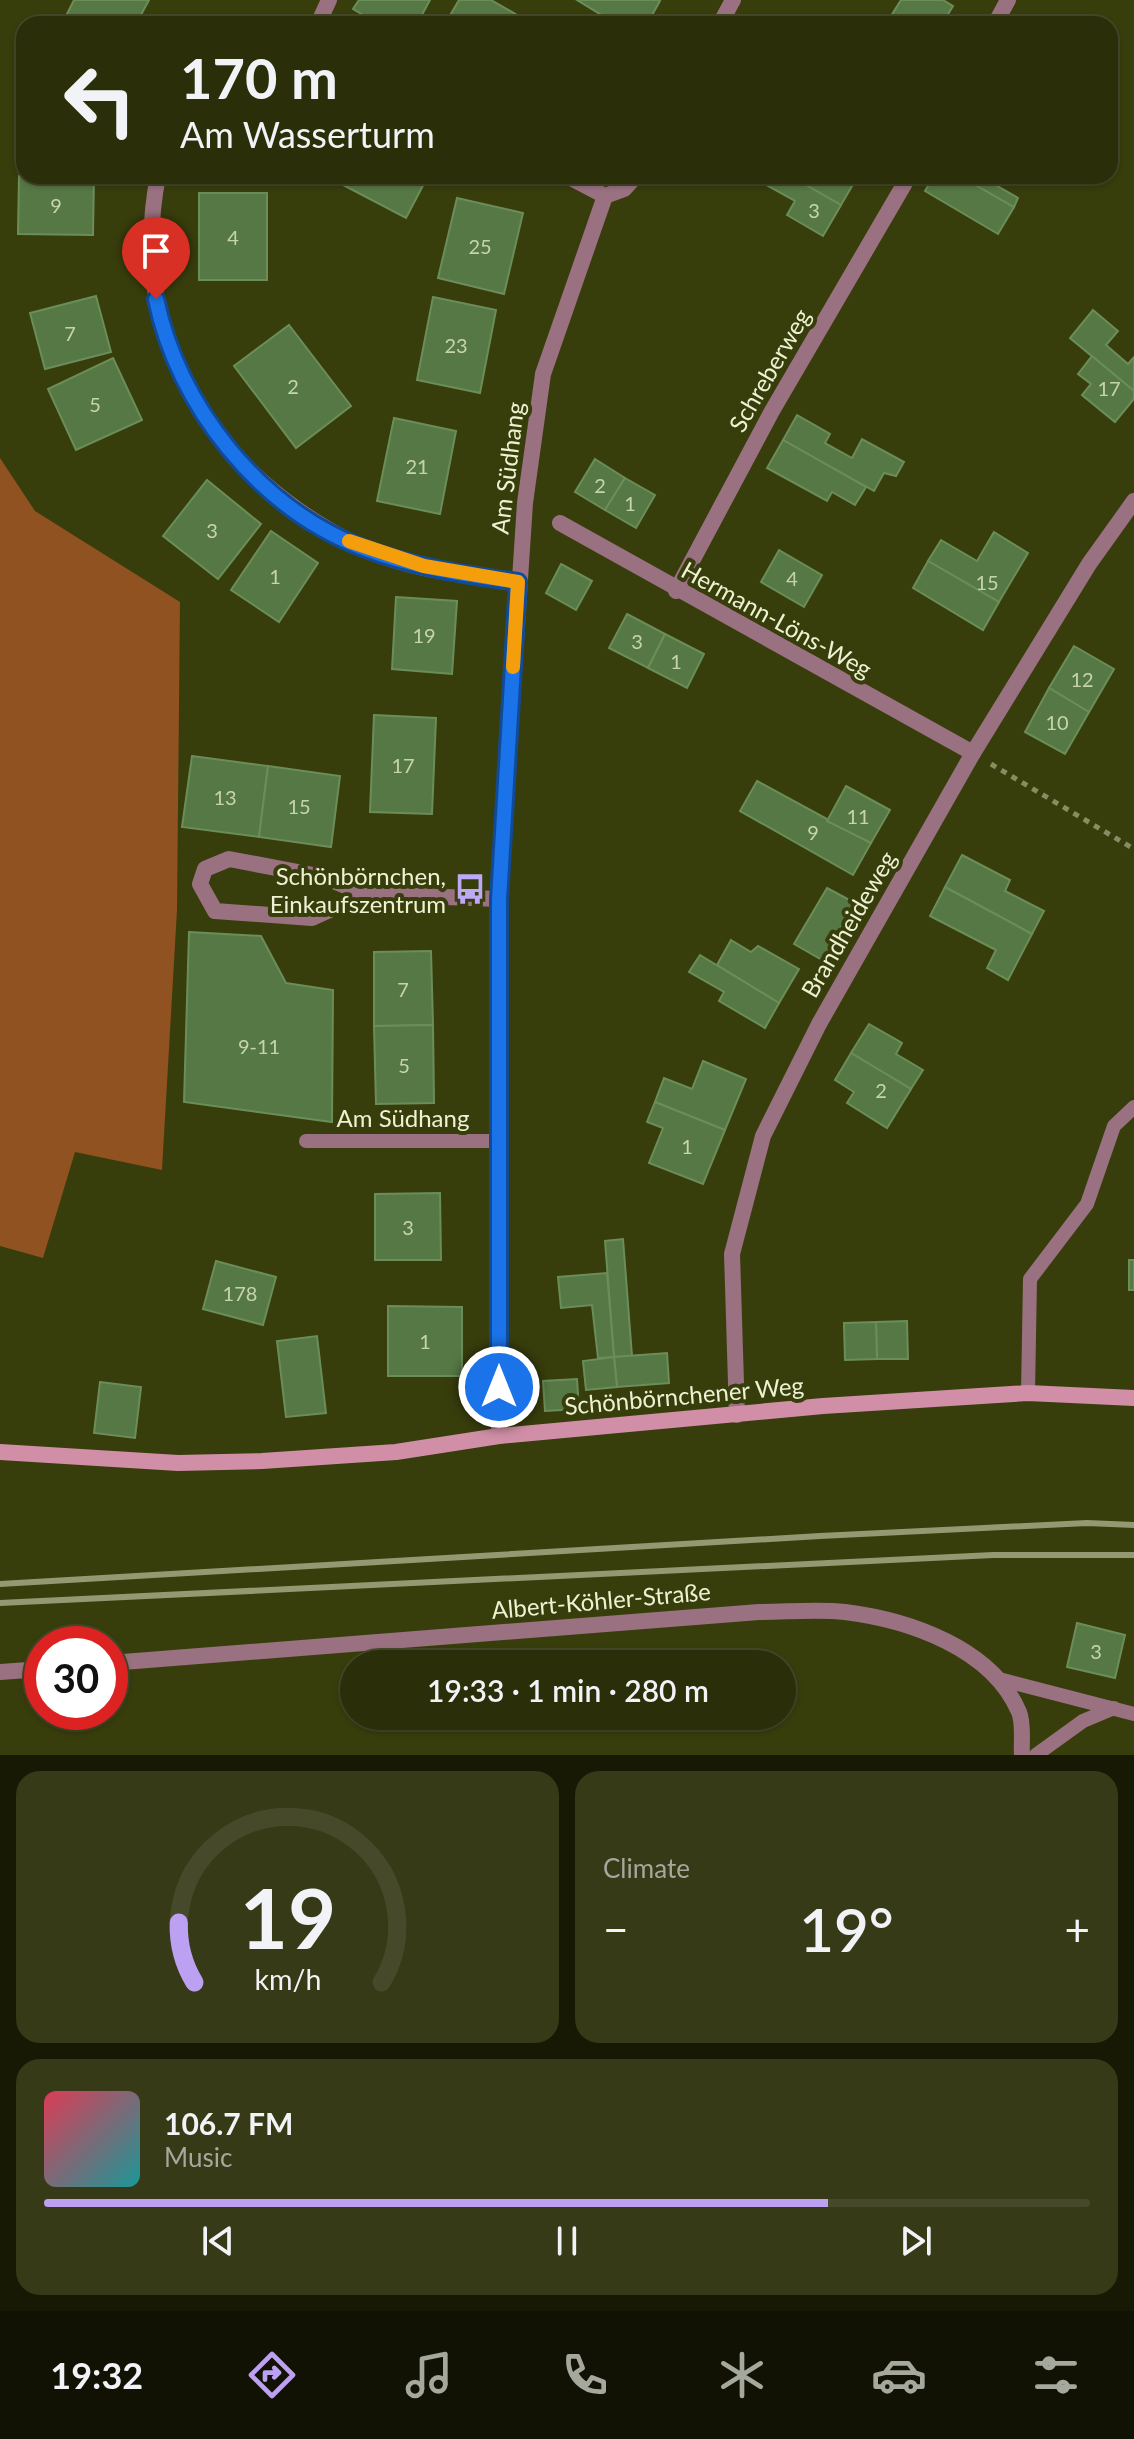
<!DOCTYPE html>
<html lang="en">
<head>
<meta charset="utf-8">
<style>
  :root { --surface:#2a2e09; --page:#363a17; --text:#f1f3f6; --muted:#a5a89c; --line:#464a2a; --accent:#bca0f2 }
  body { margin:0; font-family:Lato,sans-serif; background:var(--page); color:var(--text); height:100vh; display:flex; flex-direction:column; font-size:30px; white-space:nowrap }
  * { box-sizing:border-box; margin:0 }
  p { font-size:26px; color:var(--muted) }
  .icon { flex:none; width:44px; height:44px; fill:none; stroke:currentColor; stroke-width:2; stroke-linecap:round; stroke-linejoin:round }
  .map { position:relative; height:1755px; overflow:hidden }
  .side { display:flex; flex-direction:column; gap:16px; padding:16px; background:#171905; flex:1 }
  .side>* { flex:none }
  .top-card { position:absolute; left:16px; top:16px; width:1102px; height:168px; border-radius:24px; box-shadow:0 2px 6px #0004,0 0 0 2px var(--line); background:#2a2e09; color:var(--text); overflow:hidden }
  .speed { position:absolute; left:24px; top:1626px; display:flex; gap:16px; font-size:40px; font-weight:700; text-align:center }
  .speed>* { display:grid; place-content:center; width:104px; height:104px; border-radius:50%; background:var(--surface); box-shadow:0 2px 6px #0004,0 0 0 2px var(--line); line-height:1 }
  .speed .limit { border:12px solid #d22; background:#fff; color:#111 }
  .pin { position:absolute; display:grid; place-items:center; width:68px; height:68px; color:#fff; margin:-82px -34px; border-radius:50% 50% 50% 0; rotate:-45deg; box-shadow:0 0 8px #0007 }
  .pin .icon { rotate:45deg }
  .me { position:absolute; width:88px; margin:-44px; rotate:0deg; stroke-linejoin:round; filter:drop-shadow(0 0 6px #0008) }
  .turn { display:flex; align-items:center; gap:28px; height:168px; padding:0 32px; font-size:36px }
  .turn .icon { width:104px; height:104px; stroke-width:2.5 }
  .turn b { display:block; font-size:56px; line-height:68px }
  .big { font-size:60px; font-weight:600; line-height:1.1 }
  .side .widget { flex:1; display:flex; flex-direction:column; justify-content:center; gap:12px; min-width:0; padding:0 28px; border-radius:24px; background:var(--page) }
  .side .dial { align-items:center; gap:0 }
  .dial svg { height:208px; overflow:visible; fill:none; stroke:var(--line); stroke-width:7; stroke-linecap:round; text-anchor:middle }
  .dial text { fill:var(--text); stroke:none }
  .song { display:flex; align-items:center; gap:24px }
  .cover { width:96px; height:96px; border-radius:12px; background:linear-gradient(135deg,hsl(350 70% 55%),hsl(180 70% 35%)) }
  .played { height:8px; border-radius:4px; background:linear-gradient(90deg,var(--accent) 75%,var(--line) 75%) }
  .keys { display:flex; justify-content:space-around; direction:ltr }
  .heat { display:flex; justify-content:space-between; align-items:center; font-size:44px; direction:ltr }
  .side .tiles { flex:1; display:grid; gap:16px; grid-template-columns:1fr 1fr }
  .widget:last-child { grid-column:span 2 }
  .trip { position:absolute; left:340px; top:1650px; width:456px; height:80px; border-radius:40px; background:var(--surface); box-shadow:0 2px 6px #0004,0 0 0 2px var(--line); font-weight:600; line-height:80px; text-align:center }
  .menu { display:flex; height:128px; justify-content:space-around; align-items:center; background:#111204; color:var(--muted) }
  .menu .icon { width:56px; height:56px }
  .menu .on { color:var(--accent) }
  .menu b { font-size:36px; color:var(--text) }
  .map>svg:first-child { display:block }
  .green { fill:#905220 }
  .building { fill:#567844; stroke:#6b8e59; stroke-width:2 }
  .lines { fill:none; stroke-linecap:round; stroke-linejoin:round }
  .path { stroke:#878c63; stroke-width:5; stroke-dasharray:6 6; stroke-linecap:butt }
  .lane { stroke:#9a7180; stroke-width:14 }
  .street { stroke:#9a7180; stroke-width:16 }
  .secondary { stroke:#d08fa7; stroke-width:16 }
  .rail { stroke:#949971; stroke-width:6 }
  .route-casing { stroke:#114b97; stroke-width:20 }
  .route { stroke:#1a73e8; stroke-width:14 }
  .slow { stroke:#f59e0b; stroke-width:14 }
  .labels { text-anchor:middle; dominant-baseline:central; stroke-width:8; stroke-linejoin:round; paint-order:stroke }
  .number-label { font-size:20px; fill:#c6d4ae }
  .street-label { font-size:24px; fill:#ecf2d2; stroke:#383d0c }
  .poi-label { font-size:24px; fill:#ecf2d2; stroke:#383d0c; text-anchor:end }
</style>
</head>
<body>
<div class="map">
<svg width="1134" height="1755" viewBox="0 0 1134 1755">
  <rect width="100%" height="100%" fill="#383d0c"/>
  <!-- green -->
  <polygon class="green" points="0,458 35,511 180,602 177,910 162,1170 75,1152 43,1258 0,1246"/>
  <!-- building -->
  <g class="building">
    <polygon points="74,0 149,0 136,24 62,24"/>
    <polygon points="359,0 430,0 417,24 378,24 353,9"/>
    <polygon points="459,0 491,0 531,23 445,24"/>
    <polygon points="577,0 658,0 660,1 647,24 616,24"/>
    <polygon points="901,0 943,0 953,6 942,24 886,24"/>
    <polygon points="19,176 94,177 93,235 18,234"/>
    <polygon points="326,176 428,176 406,218"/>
    <polygon points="790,176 858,176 841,205"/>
    <polygon points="790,176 841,205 823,236 787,215 795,201 752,177"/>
    <polygon points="934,176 960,176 1014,207 998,234 925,191"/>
    <polygon points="960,176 980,176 1018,198 1014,207"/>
    <rect x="199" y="193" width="68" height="87"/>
    <polygon points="457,198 523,213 504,294 438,278"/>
    <polygon points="96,296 111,352 45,369 30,313"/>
    <polygon points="433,297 496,310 480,393 417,380"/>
    <polygon points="1093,310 1118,331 1106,345 1128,364 1134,357 1134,391 1070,338"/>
    <polygon points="289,325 351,406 296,448 234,366"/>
    <polygon points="1092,356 1134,391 1134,399 1115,422 1082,395 1091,384 1078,374"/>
    <polygon points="113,358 142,420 76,450 48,389"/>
    <polygon points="797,415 830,434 825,443 852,458 862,439 904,462 896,476 884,473 874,491 783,440"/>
    <polygon points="394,418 456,431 440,514 377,501"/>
    <polygon points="783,440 866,487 855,505 832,492 827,501 767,468"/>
    <polygon points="595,459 625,478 605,510 575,492"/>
    <polygon points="625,478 655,495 636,528 605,510"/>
    <polygon points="207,480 261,524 218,579 163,536"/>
    <polygon points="271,531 318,563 279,622 231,590"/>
    <polygon points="994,532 1028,553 999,602 928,561 941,540 977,561"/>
    <polygon points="779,550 822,575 804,607 761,582"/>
    <polygon points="928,561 999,602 983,630 913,588"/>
    <polygon points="561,564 592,581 576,610 546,593"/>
    <polygon points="396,597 457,601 452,674 392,669"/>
    <polygon points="627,614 665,634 648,668 609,648"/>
    <polygon points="665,634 704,654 687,688 648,668"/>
    <polygon points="1074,646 1114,669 1089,712 1049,688"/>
    <polygon points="1049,688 1089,712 1065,754 1025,732"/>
    <polygon points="374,715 436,718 432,814 370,812"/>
    <polygon points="192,756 268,766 259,837 182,827"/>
    <polygon points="268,766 340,776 331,847 259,837"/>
    <polygon points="757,781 871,843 853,875 740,811"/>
    <polygon points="846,786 890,810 871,843 827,821"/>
    <polygon points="962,855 1010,880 1005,891 1044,911 1032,934 945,887"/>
    <polygon points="945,887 1032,934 1008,980 987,968 996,950 930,916"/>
    <polygon points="827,888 855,903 822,960 794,944"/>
    <polygon points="189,932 261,936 286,983 333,990 332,1122 184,1102"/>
    <polygon points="731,940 751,952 758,946 799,969 779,1003 717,965"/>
    <polygon points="431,951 433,1025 374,1026 374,952"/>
    <polygon points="700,955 779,1003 765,1028 719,1001 724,992 689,972"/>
    <polygon points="869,1024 902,1043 896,1054 923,1070 911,1089 851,1053"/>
    <polygon points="433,1025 434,1103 376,1104 374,1026"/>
    <polygon points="851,1053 911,1089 887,1128 847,1103 854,1092 835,1080"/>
    <polygon points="703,1061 746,1079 725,1130 655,1102 664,1078 692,1089"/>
    <polygon points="655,1102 725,1130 703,1184 649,1163 663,1128 647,1122"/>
    <polygon points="440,1193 441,1260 375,1260 375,1194"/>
    <polygon points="623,1239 632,1356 614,1357 605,1241"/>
    <rect x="1129" y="1260" width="5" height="30"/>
    <polygon points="216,1261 276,1277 263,1325 203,1309"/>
    <polygon points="607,1273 614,1357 598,1358 592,1305 561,1308 558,1277"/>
    <polygon points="388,1306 462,1307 462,1376 388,1376"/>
    <polygon points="907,1321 908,1359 877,1359 876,1322"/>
    <polygon points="876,1322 877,1359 845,1360 844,1323"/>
    <polygon points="317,1336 326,1413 286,1417 277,1341"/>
    <polygon points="667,1353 669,1383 617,1387 614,1357"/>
    <polygon points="614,1357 617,1387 586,1390 583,1361"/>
    <polygon points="577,1379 579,1409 545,1411 543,1381"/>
    <polygon points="100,1382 141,1387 135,1438 94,1433"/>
    <polygon points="1077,1623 1125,1635 1115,1678 1067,1667"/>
  </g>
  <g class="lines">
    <!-- path -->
    <polyline class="path" points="991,764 1134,849"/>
    <!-- lane -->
    <g class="lane">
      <polyline points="306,1141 499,1141"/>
      <polyline points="1028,1393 1030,1279 1087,1204 1114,1126 1134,1107"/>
      <polyline points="999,1679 1134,1714"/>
      <polyline points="1036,1755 1083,1721 1114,1708"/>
    </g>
    <!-- street -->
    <g class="street">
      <polyline points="270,24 276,24"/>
      <polyline points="318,24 329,0"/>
      <polyline points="720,24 733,0"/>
      <polyline points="995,24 1008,0"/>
      <path d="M158,176c-32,163 56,299 201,370 47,24 107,29 159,36"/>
      <polyline points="567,176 605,196 624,189 636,176"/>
      <polyline points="560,523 973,753"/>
      <polyline points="676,591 772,411 909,176"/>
      <polyline points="365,894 312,918 215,911 200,884 205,869 229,859 324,877 365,894 499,899"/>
      <polyline points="737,1415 732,1254 763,1136 819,1024 973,753 1089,564 1134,501"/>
      <polyline points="499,1436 499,899 525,503 543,374 605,196"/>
      <path d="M110,1663l649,-51c28,0 58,-3 86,0 64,8 147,36 174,100 5,12 2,30 3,43"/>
      <polyline points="0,1672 42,1669"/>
    </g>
    <!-- secondary -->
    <polyline class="secondary" points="0,1452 178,1463 262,1461 396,1452 499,1436 823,1406 1028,1393 1134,1398"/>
    <!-- rail -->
    <g class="rail">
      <polyline points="0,1584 820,1536 1087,1523 1134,1525"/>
      <polyline points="0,1603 993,1555 1134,1555"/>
    </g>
  </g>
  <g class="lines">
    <defs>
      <path id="route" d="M156,299c22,107 103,209 207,249 49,19 103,27 155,34l-19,317v488"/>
    </defs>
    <!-- route casing -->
    <use href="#route" class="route-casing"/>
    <!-- route -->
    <use href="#route" class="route"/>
    <!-- slow -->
    <polyline class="slow" points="349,541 424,566 518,582 513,667"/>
  </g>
  <!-- icons -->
  <defs>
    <symbol id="bus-bare" viewBox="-9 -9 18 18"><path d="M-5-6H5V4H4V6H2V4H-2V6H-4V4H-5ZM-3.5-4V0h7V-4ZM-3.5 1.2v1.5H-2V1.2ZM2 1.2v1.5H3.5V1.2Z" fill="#bda9f5" stroke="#383d0c" stroke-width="2.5" paint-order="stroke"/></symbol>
  </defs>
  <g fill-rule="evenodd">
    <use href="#bus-bare" x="448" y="867" width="44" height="44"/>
  </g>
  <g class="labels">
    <!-- number labels -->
    <g class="number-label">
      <text x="56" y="205">9</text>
      <text x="814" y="210">3</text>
      <text x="233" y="237">4</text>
      <text x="480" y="246">25</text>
      <text x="70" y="333">7</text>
      <text x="456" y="345">23</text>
      <text x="293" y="386">2</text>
      <text x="1109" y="388">17</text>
      <text x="95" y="404">5</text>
      <text x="417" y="466">21</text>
      <text x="600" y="485">2</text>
      <text x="630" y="503">1</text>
      <text x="212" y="530">3</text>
      <text x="275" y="576">1</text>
      <text x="792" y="578">4</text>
      <text x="987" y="582">15</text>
      <text x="424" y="635">19</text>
      <text x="637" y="641">3</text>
      <text x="676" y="661">1</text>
      <text x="1082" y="679">12</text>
      <text x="1057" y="722">10</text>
      <text x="403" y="765">17</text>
      <text x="225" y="797">13</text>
      <text x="299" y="806">15</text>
      <text x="858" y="816">11</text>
      <text x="813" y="832">9</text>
      <text x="403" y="989">7</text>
      <text x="259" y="1046">9-11</text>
      <text x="404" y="1065">5</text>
      <text x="881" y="1090">2</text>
      <text x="687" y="1146">1</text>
      <text x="408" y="1227">3</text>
      <text x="240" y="1293">178</text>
      <text x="425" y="1341">1</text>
      <text x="1096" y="1651">3</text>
    </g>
    <!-- street labels -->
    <g class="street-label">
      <text transform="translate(769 370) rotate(-60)">Schreberweg</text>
      <text transform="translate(507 468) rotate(-83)">Am Südhang</text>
      <text transform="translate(777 619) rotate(29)">Hermann-Löns-Weg</text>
      <text transform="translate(848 924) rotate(-60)">Brandheideweg</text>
      <text x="403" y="1117">Am Südhang</text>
      <text transform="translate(684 1395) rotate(-5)">Schönbörnchener Weg</text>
      <text transform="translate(601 1600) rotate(-5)">Albert-Köhler-Straße</text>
    </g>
    <!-- poi labels -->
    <g class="poi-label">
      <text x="446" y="875">Schönbörnchen,<tspan x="446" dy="28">Einkaufszentrum</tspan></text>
    </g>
  </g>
</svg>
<div class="speed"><div class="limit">30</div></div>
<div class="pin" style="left:156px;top:299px;background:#d93025"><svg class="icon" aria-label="arrive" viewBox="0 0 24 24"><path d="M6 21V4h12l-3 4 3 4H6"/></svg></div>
<svg class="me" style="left:499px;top:1387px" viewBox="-20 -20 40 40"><circle r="17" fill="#1a73e8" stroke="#fff" stroke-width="3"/><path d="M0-11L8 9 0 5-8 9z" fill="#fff"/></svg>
<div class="trip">19:33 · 1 min · 280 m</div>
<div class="top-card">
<div class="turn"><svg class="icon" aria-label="left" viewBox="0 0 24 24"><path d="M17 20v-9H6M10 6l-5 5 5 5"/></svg><div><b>170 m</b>Am Wasserturm</div></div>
</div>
</div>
<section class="side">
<div class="tiles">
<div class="widget dial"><svg viewBox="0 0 100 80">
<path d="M14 69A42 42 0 1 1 86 69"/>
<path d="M14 69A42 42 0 0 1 8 46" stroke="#bca0f2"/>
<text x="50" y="56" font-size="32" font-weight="700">19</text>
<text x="50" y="72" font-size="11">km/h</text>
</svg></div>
<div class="widget"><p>Climate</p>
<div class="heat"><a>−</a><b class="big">19°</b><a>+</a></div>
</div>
<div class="widget">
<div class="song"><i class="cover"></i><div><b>106.7 FM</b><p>Music</p></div></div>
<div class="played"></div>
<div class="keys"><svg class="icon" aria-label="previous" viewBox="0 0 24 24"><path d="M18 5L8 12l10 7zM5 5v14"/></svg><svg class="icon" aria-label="pause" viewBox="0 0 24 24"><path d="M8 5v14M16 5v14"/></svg><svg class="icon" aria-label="next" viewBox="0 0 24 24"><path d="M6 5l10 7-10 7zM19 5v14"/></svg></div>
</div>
</div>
</section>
<nav class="menu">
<b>19:32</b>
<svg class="icon on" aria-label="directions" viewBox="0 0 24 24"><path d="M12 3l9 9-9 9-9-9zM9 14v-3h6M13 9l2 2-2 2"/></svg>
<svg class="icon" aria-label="music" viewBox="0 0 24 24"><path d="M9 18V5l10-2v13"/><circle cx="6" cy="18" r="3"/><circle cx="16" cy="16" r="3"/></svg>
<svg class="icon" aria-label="phone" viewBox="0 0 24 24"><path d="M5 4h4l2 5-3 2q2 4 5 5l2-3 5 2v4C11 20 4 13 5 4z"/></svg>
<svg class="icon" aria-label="climate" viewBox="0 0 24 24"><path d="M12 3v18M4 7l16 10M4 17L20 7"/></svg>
<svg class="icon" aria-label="car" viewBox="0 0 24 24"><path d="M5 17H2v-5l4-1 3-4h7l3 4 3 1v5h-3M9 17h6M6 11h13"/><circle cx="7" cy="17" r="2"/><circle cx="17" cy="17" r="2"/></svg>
<svg class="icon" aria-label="filters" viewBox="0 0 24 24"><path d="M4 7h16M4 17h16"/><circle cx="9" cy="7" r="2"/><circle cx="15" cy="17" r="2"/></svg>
</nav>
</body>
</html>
